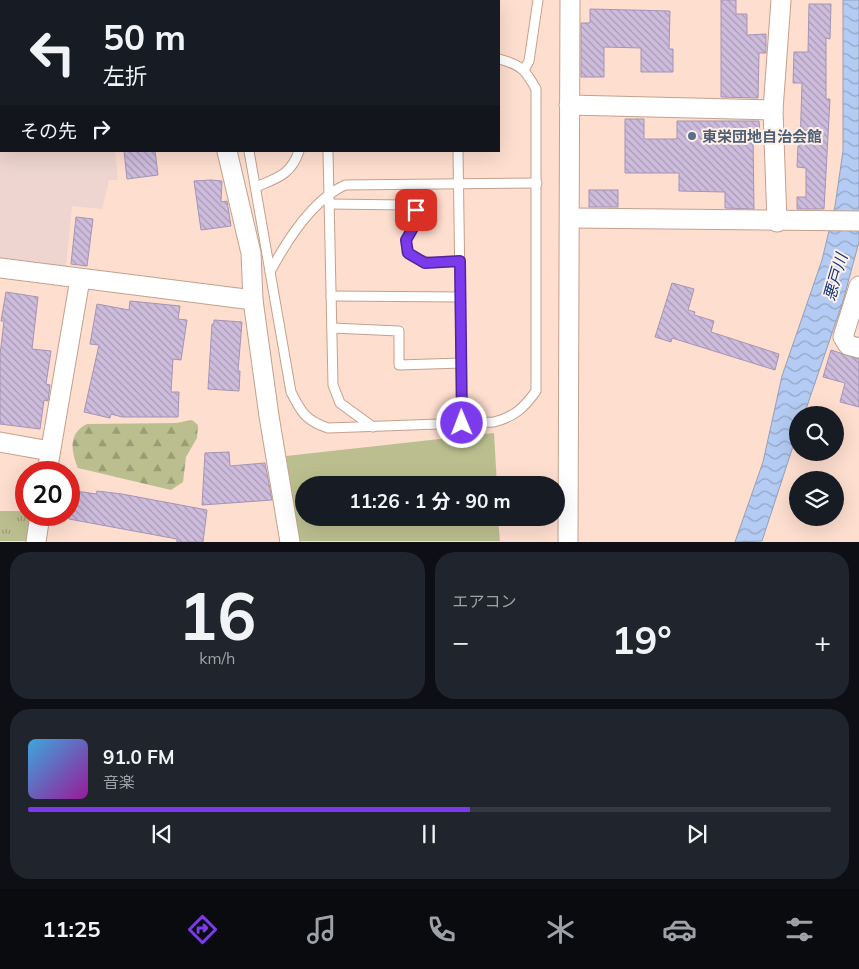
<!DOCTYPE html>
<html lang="ja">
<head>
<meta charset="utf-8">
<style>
  :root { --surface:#171b24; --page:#20242c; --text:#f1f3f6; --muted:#9ea1a6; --line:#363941; --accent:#7c3aed }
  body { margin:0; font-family:Mulish,"Noto Sans JP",sans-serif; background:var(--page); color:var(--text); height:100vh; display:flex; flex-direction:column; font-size:19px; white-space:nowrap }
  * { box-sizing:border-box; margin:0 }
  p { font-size:16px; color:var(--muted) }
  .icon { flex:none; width:28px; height:28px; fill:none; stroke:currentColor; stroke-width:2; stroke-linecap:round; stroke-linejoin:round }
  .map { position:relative; height:542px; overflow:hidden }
  .drawer { display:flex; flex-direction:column; gap:10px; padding:10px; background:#0d0f14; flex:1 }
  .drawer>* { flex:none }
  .top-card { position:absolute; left:0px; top:0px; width:500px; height:152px; box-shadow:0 5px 20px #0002; background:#171b24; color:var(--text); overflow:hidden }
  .buttons { position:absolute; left:789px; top:406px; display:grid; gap:10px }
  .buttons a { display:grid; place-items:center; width:55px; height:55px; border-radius:50%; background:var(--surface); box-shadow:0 5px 20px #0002; font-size:25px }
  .speed { position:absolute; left:15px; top:461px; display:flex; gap:10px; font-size:25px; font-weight:700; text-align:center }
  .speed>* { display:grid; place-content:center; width:65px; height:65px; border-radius:50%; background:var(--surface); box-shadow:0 5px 20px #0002; line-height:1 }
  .speed .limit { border:8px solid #d22; background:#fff; color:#111 }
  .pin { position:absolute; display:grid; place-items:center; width:42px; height:42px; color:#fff; margin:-21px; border-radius:10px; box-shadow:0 2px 8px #0006 }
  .me { position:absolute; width:55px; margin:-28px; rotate:359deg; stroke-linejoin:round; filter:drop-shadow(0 0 4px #0008) }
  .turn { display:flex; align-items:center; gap:18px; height:105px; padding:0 20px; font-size:22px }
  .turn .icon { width:65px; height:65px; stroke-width:2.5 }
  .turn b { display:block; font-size:35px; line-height:42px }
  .then { display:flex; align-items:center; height:48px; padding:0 20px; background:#0003; gap:10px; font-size:19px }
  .big { font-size:38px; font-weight:700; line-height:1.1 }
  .drawer .tile { flex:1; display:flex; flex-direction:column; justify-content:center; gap:8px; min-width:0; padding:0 18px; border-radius:20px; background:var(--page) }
  .drawer .dial { align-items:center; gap:0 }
  .dial b { font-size:65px; line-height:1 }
  .song { display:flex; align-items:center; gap:15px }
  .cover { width:60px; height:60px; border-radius:8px; background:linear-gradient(135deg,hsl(200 70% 55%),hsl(300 70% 35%)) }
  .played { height:5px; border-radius:2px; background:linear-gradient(90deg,var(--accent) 55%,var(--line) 55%) }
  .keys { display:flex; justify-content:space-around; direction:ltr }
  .heat { display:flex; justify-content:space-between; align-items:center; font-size:28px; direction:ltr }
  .drawer .tiles { flex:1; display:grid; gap:10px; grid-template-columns:1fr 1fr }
  .tile:last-child { grid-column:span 2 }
  .trip { position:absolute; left:295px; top:476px; width:270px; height:50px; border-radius:25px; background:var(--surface); box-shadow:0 5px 20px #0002; font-weight:700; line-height:50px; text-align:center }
  .tab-bar { display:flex; height:80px; justify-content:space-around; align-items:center; background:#090b0e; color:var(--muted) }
  .tab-bar .icon { width:35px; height:35px }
  .tab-bar .on { color:var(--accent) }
  .tab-bar b { font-size:22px; color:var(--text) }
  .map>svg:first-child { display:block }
  .commercial { fill:#eed5cf }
  .grass { fill:url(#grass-tufts) }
  .forest { fill:url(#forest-firs) }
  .green { fill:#bbbf8f }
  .water { fill:url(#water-waves); stroke:#939fb8 }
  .building { fill:url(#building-back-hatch); stroke:#a594b4 }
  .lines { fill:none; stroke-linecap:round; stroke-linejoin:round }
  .service-casing { stroke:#c4a08e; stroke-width:11 }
  .minor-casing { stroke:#c4a08e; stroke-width:21 }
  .service { stroke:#fff; stroke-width:9 }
  .minor { stroke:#fff; stroke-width:19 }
  .route-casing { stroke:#51269a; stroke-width:12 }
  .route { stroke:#7c3aed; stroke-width:9 }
  .service-dot { fill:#5c6f8a; stroke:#feefe7; stroke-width:2 }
  .labels { text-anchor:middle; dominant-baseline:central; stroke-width:4; stroke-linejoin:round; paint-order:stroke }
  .service-label { font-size:15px; font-weight:bold; fill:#4e5e75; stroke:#feefe7; text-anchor:start }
  .water-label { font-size:16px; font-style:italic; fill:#0f3982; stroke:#feefe7 }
</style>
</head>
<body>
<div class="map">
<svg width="859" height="542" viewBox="0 0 859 542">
  <defs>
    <pattern id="grass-tufts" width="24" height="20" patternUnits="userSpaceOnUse" patternTransform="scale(1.25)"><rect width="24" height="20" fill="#bbbf8f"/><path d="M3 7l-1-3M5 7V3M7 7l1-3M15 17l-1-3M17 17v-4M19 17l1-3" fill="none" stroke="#9a9c75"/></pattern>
    <pattern id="forest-firs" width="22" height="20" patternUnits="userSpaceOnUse" patternTransform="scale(1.25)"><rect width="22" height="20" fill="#bbbf8f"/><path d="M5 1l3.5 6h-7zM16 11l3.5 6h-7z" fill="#9a9c75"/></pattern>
    <pattern id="water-waves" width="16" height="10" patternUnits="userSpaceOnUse" patternTransform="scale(1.25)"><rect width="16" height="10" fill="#b4cbf3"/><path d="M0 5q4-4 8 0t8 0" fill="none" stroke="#94a6c5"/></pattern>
    <pattern id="building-back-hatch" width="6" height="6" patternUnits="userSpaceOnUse" patternTransform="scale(1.25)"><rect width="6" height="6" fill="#cebcdd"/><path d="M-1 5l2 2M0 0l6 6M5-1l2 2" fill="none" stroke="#a99ab4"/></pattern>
  </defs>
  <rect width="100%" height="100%" fill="#fddecf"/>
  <!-- commercial -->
  <polygon class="commercial" points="0,9 1,151 115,151 118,180 109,180 102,209 72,206 66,267 0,259"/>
  <!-- grass -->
  <polygon class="grass" points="0,511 26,511 26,515 31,515 28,541 0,541"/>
  <!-- forest -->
  <path class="forest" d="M192,420l6,5 -1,13 -11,19 -3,25 -12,8 -93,-22c-7,-17 -10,-35 9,-44l89,-1z"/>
  <!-- green -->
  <polygon class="green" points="494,433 497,485 304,485 304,518 498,518 500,541 299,541 286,456"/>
  <!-- water -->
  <polygon class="water" points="843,0 859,0 859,242 843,301 804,415 798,415 797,434 762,541 735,542 763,462 782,376 822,260 835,206 843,151"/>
  <!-- building -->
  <g class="building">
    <polygon points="721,0 736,0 736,14 747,14 747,35 766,34 766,53 759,53 758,98 721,97"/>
    <polygon points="809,4 831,4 830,39 826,38 826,99 830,99 824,209 797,209 797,197 806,197 806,168 797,167 798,146 800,146 802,83 793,83 794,52 808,52"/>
    <polygon points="590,9 670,11 669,49 673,49 673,72 641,72 641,48 604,47 604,77 581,77 581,23 590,23"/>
    <polygon points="625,119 644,119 644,139 677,139 677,121 759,121 760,135 753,135 754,209 725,208 725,192 679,191 679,173 625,173"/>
    <polygon points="124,151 155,151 158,175 127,179"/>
    <polygon points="211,180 222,181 221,202 227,201 231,226 201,230 194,181"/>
    <rect x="589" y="190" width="29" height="17"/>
    <polygon points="76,217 93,219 87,266 71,264"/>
    <polygon points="672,283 694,289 688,310 695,312 694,315 714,321 711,332 779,354 775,370 672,338 671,342 655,337"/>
    <polygon points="6,292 38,297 32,349 51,351 46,384 50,385 48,401 44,400 40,429 0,424 0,355 4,321 1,321"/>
    <polygon points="130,301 180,306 178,319 187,320 181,360 173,359 171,392 179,392 178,417 122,417 111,414 110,418 84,412 99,345 90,344 97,304 129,310"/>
    <polygon points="214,320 242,322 238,371 240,371 239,391 208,389 212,324 214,324"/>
    <polygon points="831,350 859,359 859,407 840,402 845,383 823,377"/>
    <polygon points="229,452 230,466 265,463 272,500 202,505 205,453"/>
    <polygon points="69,490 96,494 97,491 122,494 207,510 203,542 177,542 177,539 69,519"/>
  </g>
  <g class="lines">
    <defs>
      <g id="service">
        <polyline points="524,70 529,61 538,0"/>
        <path d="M249,151l42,241c10,20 15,29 37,36l166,-6c20,-5 30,-14 42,-31v-302c-11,-20 -15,-24 -37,-30"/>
        <polyline points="328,151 333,385 340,403 373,427"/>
        <polyline points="458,151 462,423"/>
        <path d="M256,187c21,-9 35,-12 43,-36"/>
        <path d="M329,204l78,1 9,5 1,11 -11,20 1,12c17,13 33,9 53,8"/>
        <path d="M270,272c17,-32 42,-72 75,-87l192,-2"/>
        <polyline points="331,296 460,297"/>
        <polyline points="332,328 399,331 399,365 461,363"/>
      </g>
      <g id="minor">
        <polyline points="149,0 150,1"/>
        <polyline points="569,105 773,110"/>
        <polyline points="227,151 251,253 253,300 269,416 290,542"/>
        <polyline points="571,218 859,221"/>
        <polyline points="777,222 773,110 781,0"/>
        <polyline points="0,268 253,300"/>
        <polyline points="859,286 843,337 848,345 859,348"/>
        <polyline points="0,442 50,451"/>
        <polyline points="47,472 80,279"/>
        <polyline points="36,542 40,515"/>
        <polyline points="568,542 570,0"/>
      </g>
    </defs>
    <!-- service casing -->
    <use href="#service" class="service-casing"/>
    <!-- minor casing -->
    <use href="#minor" class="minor-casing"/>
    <!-- service -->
    <use href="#service" class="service"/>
    <!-- minor -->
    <use href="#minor" class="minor"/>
  </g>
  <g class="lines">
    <defs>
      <polyline id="route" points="416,210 417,221 406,240 408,253 425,263 460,261 462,423"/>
    </defs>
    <!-- route casing -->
    <use href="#route" class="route-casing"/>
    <!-- route -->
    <use href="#route" class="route"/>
  </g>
  <!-- markers -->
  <circle class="service-dot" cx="692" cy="136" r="5"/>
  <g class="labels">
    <!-- service labels -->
    <g class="service-label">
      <text x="702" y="136">東栄団地自治会館</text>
    </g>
    <!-- water labels -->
    <g class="water-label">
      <text transform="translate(835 277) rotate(-74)">悪戸川</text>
    </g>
  </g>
</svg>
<div class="buttons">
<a><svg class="icon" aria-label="search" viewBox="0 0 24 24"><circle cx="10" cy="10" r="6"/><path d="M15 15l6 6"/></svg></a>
<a><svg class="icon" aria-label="layers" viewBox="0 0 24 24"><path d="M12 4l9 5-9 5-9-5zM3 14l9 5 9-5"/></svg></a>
</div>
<div class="speed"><div class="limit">20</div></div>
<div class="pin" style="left:416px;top:210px;background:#d93025"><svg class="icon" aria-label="arrive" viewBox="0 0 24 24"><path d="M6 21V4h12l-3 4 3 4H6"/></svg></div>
<svg class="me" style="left:462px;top:423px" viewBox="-20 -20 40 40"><circle r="17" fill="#7c3aed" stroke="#fff" stroke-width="3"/><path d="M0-11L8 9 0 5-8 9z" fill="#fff"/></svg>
<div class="trip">11:26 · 1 分 · 90 m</div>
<div class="top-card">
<div class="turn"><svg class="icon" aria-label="left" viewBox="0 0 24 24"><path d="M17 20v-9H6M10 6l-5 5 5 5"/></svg><div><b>50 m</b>左折</div></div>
<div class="then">その先<svg class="icon" aria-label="right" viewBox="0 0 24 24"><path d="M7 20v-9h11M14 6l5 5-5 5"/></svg></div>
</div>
</div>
<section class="drawer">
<div class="tiles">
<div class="tile dial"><b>16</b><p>km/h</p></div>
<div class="tile"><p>エアコン</p>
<div class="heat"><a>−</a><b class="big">19°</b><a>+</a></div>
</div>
<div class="tile">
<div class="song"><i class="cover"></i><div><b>91.0 FM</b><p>音楽</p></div></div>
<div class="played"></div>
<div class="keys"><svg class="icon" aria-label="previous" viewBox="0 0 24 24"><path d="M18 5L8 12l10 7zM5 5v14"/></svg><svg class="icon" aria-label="pause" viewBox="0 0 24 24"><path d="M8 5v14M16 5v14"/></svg><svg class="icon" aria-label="next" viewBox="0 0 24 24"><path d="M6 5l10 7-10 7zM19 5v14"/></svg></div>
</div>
</div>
</section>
<nav class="tab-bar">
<b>11:25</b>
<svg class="icon on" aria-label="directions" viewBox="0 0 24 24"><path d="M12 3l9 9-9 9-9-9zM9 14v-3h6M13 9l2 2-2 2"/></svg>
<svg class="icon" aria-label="music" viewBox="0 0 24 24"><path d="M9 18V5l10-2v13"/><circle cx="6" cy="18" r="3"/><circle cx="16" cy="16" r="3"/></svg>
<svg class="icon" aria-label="phone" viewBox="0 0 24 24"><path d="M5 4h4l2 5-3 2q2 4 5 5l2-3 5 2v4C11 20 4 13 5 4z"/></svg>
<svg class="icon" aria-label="climate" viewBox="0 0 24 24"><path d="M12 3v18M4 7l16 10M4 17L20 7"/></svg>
<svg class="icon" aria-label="car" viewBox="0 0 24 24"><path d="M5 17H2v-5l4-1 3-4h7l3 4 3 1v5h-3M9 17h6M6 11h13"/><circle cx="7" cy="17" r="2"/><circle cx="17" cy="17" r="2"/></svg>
<svg class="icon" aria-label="filters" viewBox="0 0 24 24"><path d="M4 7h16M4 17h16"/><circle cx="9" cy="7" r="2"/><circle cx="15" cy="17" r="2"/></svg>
</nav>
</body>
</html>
